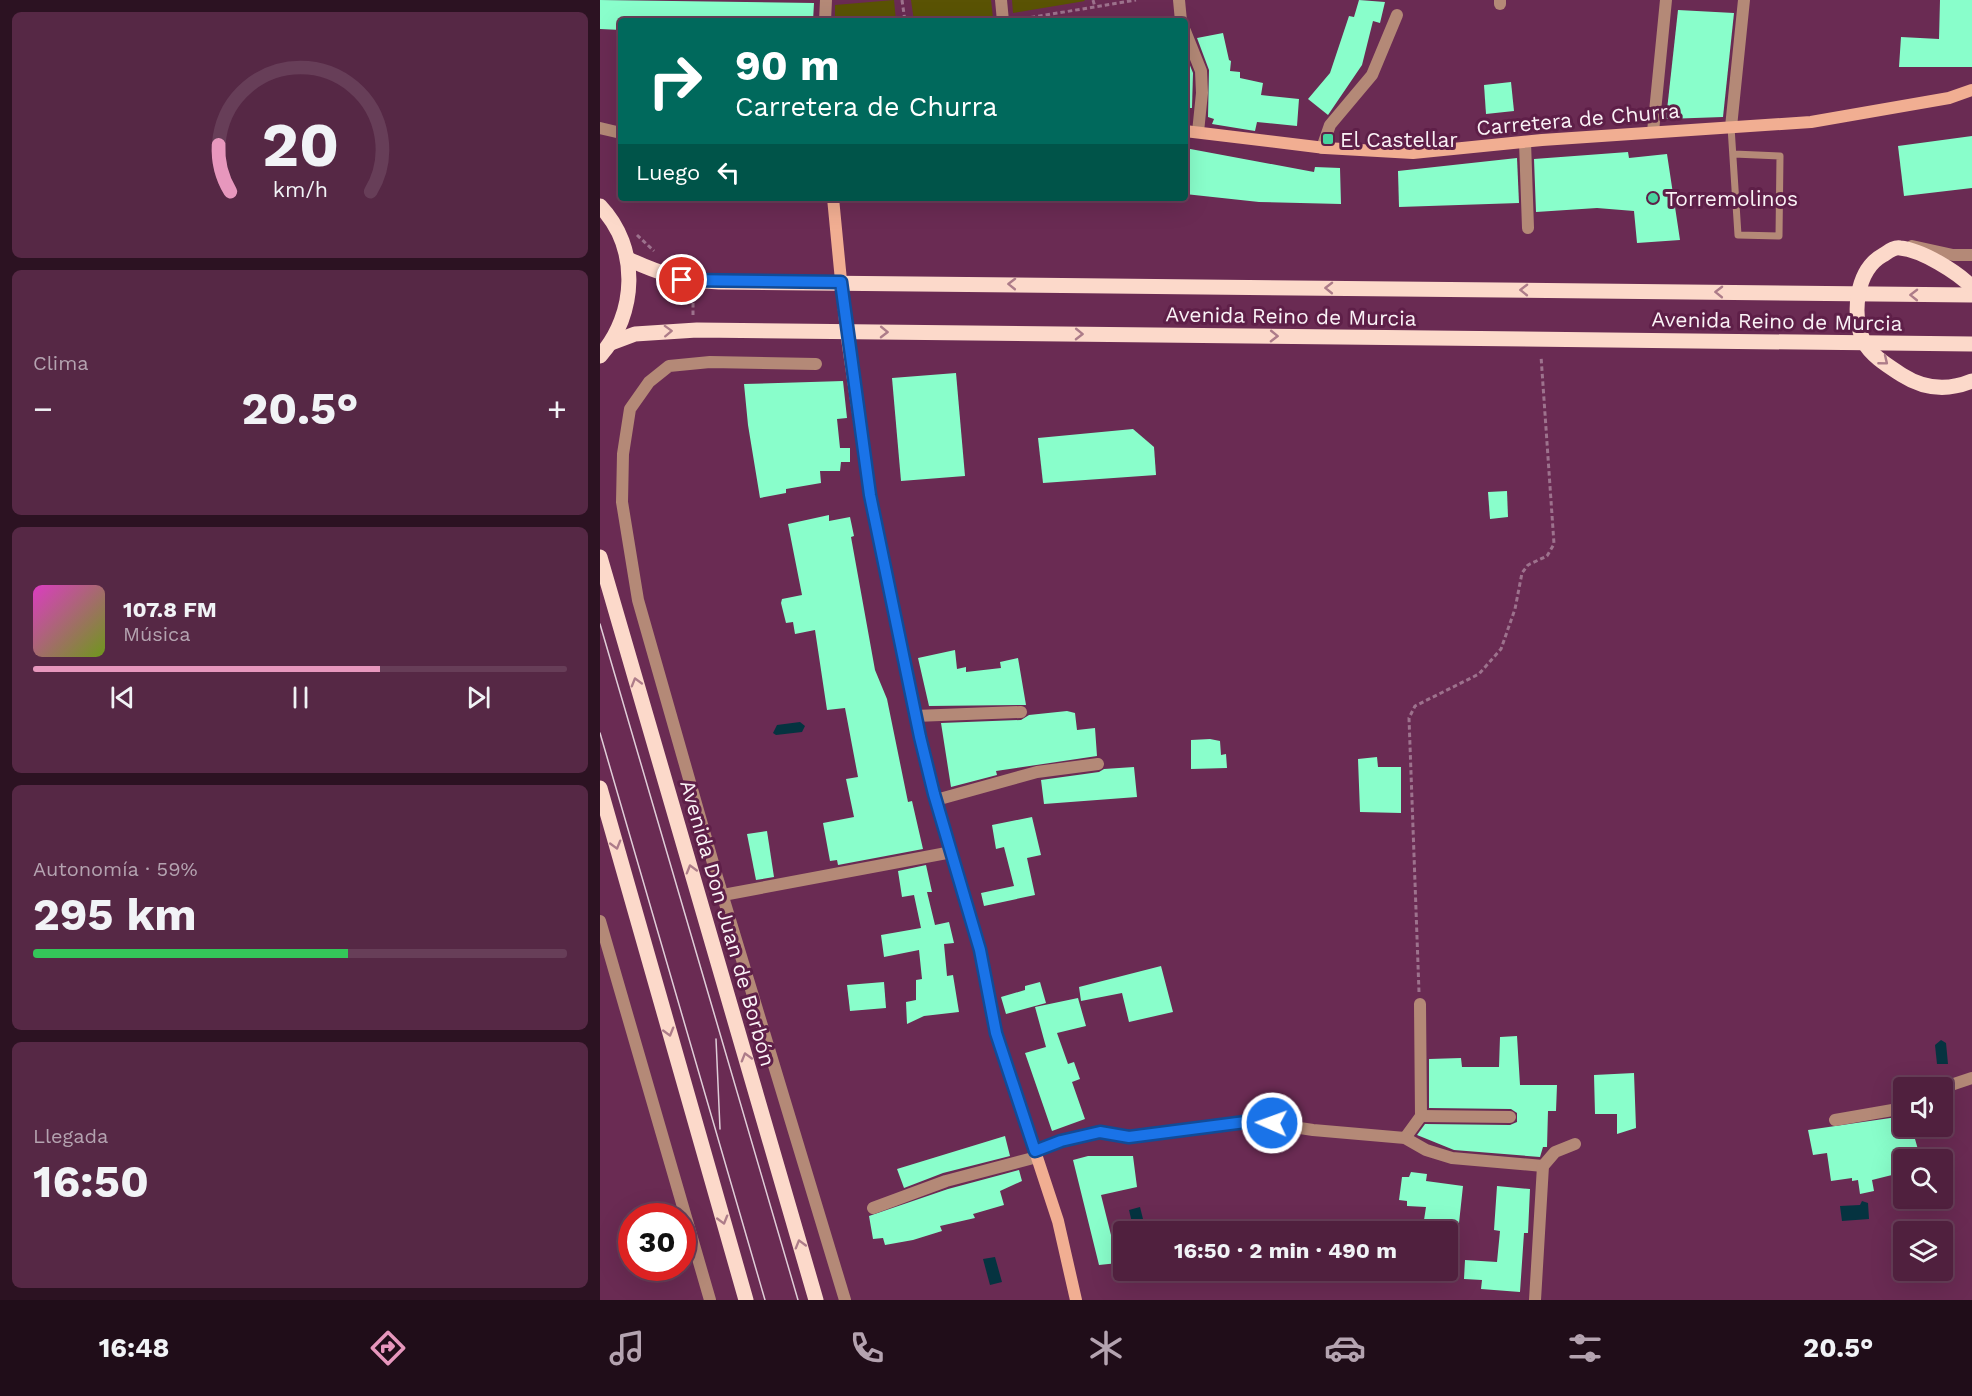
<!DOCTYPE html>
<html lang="es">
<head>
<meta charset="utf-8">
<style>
  :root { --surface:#50203e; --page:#562845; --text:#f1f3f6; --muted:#b4a3b0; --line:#673e58; --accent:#e797bd }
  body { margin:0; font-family:"Work Sans",sans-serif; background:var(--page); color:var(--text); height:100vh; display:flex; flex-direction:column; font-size:22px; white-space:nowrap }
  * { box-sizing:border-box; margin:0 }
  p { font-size:20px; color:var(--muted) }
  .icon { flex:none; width:33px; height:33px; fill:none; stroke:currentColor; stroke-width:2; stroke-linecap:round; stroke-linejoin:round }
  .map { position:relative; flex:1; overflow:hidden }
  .sheet { display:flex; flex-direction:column; gap:12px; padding:12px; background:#2c1222; width:600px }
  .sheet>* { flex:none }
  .top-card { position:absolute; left:18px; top:18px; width:570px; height:183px; border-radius:6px; box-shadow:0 6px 24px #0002,0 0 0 2px var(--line); background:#00695c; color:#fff; overflow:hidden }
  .controls { position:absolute; left:1293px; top:1077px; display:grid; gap:12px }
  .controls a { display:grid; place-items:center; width:60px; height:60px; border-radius:6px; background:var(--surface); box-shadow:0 6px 24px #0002,0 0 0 2px var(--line); font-size:30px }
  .speed { position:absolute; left:18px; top:1203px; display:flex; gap:12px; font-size:30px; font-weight:700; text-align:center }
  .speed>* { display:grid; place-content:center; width:78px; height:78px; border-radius:50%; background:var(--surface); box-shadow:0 6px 24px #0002,0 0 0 2px var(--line); line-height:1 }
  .speed .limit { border:9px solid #d22; background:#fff; color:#111 }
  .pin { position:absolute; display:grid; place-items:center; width:51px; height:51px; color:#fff; margin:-26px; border:3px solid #fff; border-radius:50%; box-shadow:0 2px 6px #0007 }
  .me { position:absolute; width:66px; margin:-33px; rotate:272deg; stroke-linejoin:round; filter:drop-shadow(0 0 4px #0008) }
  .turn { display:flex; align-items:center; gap:21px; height:126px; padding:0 18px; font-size:27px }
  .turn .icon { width:78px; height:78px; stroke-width:2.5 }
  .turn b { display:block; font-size:42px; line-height:51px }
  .then { display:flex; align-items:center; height:57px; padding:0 18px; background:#0003; gap:12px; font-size:22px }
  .big { font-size:45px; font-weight:700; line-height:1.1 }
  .sheet .tile { flex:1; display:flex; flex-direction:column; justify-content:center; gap:9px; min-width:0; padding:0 21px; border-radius:9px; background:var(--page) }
  .sheet .dial { align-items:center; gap:0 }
  .dial svg { height:156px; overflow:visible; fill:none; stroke:var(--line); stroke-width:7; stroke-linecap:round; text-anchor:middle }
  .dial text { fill:var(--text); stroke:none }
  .song { display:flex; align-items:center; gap:18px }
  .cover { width:72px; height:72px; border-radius:9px; background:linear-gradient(135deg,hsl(310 70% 55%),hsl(80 70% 35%)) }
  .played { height:6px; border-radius:3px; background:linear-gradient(90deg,var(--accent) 65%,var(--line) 65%) }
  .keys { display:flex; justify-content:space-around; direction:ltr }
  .heat { display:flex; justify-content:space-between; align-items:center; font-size:33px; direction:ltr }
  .charge { height:9px; border-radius:4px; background:linear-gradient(90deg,#34c759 59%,var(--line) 0) }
  .trip { position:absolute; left:513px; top:1221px; width:345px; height:60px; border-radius:6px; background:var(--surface); box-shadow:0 6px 24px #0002,0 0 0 2px var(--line); font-weight:700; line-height:60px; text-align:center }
  .tabs { display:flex; height:96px; justify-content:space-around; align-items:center; background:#200d19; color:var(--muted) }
  .tabs .icon { width:42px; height:42px }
  .tabs .active { color:var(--accent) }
  .tabs b { font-size:27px; color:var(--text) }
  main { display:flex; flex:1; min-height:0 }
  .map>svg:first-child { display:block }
  .green { fill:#5a5304 }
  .water { fill:#053340 }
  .building { fill:#89fecb }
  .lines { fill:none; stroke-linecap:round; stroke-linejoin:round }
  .path { stroke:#9d728d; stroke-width:3; stroke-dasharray:4.5 3; stroke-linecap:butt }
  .lane { stroke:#b48977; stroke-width:7 }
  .street { stroke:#b48977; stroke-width:12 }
  .secondary { stroke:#f1ae92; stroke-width:12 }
  .primary { stroke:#fcd9ca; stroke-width:15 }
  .tram { stroke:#e0ced8; stroke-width:1.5 }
  .oneway { stroke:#ad7c89 }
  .route-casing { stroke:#114b97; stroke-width:15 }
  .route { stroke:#1a73e8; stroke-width:10 }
  .poi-dot { fill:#47d49e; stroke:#5e1f48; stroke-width:2 }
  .labels { text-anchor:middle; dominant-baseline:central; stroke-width:6; stroke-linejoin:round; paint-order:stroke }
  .street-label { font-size:21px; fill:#faf2f6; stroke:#5e1f48 }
  .poi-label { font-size:21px; fill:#faf2f6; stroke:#5e1f48; text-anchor:start }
</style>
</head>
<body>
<main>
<section class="sheet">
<div class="tile dial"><svg viewBox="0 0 100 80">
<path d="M14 69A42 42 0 1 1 86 69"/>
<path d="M14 69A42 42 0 0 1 8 45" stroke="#e797bd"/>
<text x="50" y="56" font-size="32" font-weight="700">20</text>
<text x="50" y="72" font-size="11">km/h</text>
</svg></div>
<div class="tile"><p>Clima</p>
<div class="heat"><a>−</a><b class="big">20.5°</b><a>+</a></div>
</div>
<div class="tile">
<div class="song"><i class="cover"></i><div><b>107.8 FM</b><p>Música</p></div></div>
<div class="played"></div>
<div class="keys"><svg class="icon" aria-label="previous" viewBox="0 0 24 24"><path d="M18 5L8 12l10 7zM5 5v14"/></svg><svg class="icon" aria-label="pause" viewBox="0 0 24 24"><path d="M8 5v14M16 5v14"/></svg><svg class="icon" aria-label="next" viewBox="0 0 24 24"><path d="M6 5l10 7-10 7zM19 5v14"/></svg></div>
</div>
<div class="tile"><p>Autonomía · 59%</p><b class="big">295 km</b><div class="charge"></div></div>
<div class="tile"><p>Llegada</p><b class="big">16:50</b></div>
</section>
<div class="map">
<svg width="1372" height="1300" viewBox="0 0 1372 1300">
  <rect width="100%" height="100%" fill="#6a2b53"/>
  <!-- green -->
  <g class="green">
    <polygon points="294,0 296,21 235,21 235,5"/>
    <polygon points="311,0 391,0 393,18 314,21"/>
    <polygon points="412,0 484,0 485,1 413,13"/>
  </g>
  <!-- water -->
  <g class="water">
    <polygon points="200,722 205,726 202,732 176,735 173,733 177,725"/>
    <polygon points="1341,1040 1346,1043 1348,1064 1337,1064 1335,1045"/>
    <polygon points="1262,1201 1268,1203 1269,1219 1242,1221 1240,1206 1260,1205"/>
    <polygon points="540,1207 546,1231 534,1231 529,1210"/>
    <polygon points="395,1257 402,1282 390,1285 383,1259"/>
  </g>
  <!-- building -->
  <g class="building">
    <polygon points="0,0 214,3 213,21 21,21 21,30 0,29"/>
    <polygon points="759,0 785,2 780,23 773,21 762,65 728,115 708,99 730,73 749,16 754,17"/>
    <polygon points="1340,0 1372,0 1372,67 1299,67 1301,37 1339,39"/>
    <polygon points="1078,10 1134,13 1123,117 1066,119"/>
    <polygon points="623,33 629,60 631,61 630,71 640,72 640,78 663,83 661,95 699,99 697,126 657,122 655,131 612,124 614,119 608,117 609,70 597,38"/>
    <polygon points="585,53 593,73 592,108 585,108"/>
    <polygon points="911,82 914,111 886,114 884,85"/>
    <polygon points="1372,136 1372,188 1304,196 1298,146"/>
    <polygon points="585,148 714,172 715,167 740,168 741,204 659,202 585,194"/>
    <polygon points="1028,152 1029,158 1067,154 1080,240 1037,243 1034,211 997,208 936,212 934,159"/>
    <polygon points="917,158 919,203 799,207 798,171"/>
    <polygon points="356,373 365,476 301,481 292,378"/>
    <polygon points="243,381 247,418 237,419 240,448 250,448 250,462 241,462 240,471 220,471 221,483 186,489 186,493 160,498 148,425 144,384"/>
    <polygon points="533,429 554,447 556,475 443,483 438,438"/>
    <polygon points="907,491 908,517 890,519 888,492"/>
    <polygon points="229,515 229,521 250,517 254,536 251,537 275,670 287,699 308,802 312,801 323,849 238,865 237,860 230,861 223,823 254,817 246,779 258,777 245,708 227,710 215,630 195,634 193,622 186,623 181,603 182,599 202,595 188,524"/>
    <polygon points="355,650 357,669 366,667 366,672 401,668 400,662 418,658 426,705 329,706 318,658"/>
    <polygon points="467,711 475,713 477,730 495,728 497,756 396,771 397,775 351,787 341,723 421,720 429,715"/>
    <polygon points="610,739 620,741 621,755 626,754 627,768 591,769 591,740"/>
    <polygon points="777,757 778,767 801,767 801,813 760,812 758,759"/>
    <polygon points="534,767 537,797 444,804 441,780 499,772 504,769"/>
    <polygon points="432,817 441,855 427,858 435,895 384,906 381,893 414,886 404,847 396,849 392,825"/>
    <polygon points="167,831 174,877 156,880 147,834"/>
    <polygon points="326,865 332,892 327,892 335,925 349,922 354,943 344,944 347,976 353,975 359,1012 324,1016 307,1024 306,1002 316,1000 316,980 322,979 319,950 284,957 281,935 321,928 314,895 302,897 298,871"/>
    <polygon points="561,966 573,1012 529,1022 522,993 481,1001 479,987"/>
    <polygon points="284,982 286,1008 250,1011 247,985"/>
    <polygon points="440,982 446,1003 406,1014 401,997 425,990 425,986"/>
    <polygon points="478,998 486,1026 457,1033 468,1064 474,1062 480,1079 472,1082 485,1119 452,1131 425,1053 446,1047 435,1007"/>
    <polygon points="917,1036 920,1085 957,1085 956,1111 948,1111 947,1147 943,1147 940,1157 854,1150 817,1135 825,1124 910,1125 917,1122 917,1113 911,1109 829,1108 829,1059 861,1058 862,1067 899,1067 900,1037"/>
    <polygon points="1034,1073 1036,1128 1017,1134 1017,1114 995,1114 994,1075"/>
    <polygon points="1304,1116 1304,1126 1315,1126 1318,1139 1315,1139 1321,1160 1304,1160 1304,1172 1272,1180 1274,1191 1260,1194 1258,1180 1252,1181 1252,1178 1231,1181 1227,1153 1213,1155 1208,1130"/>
    <polygon points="405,1136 410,1156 343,1173 304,1188 297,1169"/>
    <polygon points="488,1156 533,1156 537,1187 501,1195 518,1263 499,1265 473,1160"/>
    <polygon points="419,1170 422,1181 400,1191 404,1205 373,1214 375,1218 340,1226 342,1231 313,1240 285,1245 283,1238 273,1239 269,1216 348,1189"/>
    <polygon points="811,1172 827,1174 826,1181 863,1186 859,1223 824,1220 826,1207 807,1206 807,1201 799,1200 802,1177 809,1177"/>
    <polygon points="897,1186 930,1189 928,1233 924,1233 920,1292 881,1289 882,1280 864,1279 865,1260 897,1262 900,1231 894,1230"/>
  </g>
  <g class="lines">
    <!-- path -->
    <g class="path">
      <polyline points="302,0 305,21"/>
      <polyline points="493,0 495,7"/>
      <polyline points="416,20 536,0"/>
      <polyline points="37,235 54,251"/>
      <polyline points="93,315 93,294"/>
      <polyline points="819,992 809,718 815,706 879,674 901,649 915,609 922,573 928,565 947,556 954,544 941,356"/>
    </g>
    <!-- lane -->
    <polyline class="lane" points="1131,127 1138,235 1179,236 1180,156 1134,154"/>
    <!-- street -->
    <g class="street">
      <polyline points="401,0 403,21"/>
      <polyline points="579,0 581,21"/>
      <polyline points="900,4 900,0"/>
      <polyline points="225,21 226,0"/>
      <polyline points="585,31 601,71 602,93 598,132"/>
      <polyline points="1131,127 1144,0"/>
      <polyline points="0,128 21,133"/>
      <polyline points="1053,132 1066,0"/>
      <polyline points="925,142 928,228"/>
      <polyline points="722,148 730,125 772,75 797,15"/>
      <polyline points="1312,246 1353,255 1372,255"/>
      <polyline points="216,364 110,362 69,366 49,382 30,409 23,454 22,502 38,600 117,877 245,1300"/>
      <polyline points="315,716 421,712"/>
      <polyline points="336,800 437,772 498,764"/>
      <polyline points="123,895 352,852"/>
      <polyline points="0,921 110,1300"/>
      <polyline points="1342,1088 1372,1078"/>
      <polyline points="821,1116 910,1117"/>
      <polyline points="1235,1120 1304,1108"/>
      <polyline points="805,1138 821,1116 820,1004"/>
      <polyline points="435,1151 461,1141 500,1132 529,1137 653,1121 713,1130 805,1138 826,1150 852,1158 943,1166"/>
      <polyline points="273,1208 346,1181 437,1157"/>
      <polyline points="935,1300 943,1166 955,1152 975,1144"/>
    </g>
    <!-- secondary -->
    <g class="secondary">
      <polyline points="585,131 725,148 813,153 942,140 1211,122 1349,98 1372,90"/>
      <polyline points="233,198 246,332 270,495 320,737 334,794 380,950 396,1033 458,1221 476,1300"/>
    </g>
    <!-- primary -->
    <g class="primary">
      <path d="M0,206c40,42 37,108 0,150"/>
      <path d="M28,259c35,16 52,21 91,23l1253,13"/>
      <path d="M1372,287c-15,-15 -50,-37 -72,-39 -6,-1 -12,4 -17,7 -27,15 -32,60 -19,87 7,14 26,25 38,33 22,14 46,16 70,6"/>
      <polyline points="11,343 35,334 97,330 1372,344"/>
      <polyline points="0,557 216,1300"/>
      <polyline points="0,788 146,1300"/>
    </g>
    <!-- tram -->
    <g class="tram">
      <polyline points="0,624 198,1300"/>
      <polyline points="0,733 165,1300"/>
      <polyline points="116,1039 120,1129"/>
    </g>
  </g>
  <!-- one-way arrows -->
  <defs><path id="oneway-chevron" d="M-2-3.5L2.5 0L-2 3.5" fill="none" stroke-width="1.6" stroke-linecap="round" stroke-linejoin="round" transform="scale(1.5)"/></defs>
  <g class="oneway">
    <use href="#oneway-chevron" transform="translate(412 284) rotate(-179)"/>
    <use href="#oneway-chevron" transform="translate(729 288) rotate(-179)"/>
    <use href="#oneway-chevron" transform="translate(924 290) rotate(-179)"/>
    <use href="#oneway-chevron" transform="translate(1119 292) rotate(-179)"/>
    <use href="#oneway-chevron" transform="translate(1314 295) rotate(-179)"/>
    <use href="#oneway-chevron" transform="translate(68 331) rotate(-2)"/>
    <use href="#oneway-chevron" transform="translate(284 332) rotate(1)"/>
    <use href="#oneway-chevron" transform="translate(479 334) rotate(1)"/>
    <use href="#oneway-chevron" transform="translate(674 336) rotate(1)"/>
    <use href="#oneway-chevron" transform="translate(1284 361) rotate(39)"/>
    <use href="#oneway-chevron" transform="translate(36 682) rotate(-106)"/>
    <use href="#oneway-chevron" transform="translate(16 845) rotate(74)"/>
    <use href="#oneway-chevron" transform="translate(91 869) rotate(-106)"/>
    <use href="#oneway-chevron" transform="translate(69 1032) rotate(74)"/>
    <use href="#oneway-chevron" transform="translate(146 1057) rotate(-106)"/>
    <use href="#oneway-chevron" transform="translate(123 1220) rotate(74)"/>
    <use href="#oneway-chevron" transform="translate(200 1244) rotate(-106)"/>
  </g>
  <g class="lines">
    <defs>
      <polyline id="route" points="82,280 241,282 270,495 320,737 334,794 380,950 396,1033 435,1151 461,1141 500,1132 529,1137 653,1121 672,1123"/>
    </defs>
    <!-- route casing -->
    <use href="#route" class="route-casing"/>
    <!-- route -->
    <use href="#route" class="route"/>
  </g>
  <!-- markers -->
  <g class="poi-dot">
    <rect x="722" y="133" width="12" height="12" rx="3"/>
    <circle cx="1053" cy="198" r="6"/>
  </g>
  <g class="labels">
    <!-- street labels -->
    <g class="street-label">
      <text transform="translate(978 119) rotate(-5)">Carretera de Churra</text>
      <text transform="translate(691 316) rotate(1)">Avenida Reino de Murcia</text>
      <text transform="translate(1177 321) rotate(1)">Avenida Reino de Murcia</text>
      <text transform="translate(128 923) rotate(74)">Avenida Don Juan de Borbón</text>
    </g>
    <!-- poi labels -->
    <g class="poi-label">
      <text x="740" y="139">El Castellar</text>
      <text x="1065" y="198">Torremolinos</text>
    </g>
  </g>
</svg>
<div class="controls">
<a><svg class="icon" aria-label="sound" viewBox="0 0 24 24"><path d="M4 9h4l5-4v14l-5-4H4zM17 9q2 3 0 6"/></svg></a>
<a><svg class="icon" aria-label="search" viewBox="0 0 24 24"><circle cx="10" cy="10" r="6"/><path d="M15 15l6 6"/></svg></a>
<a><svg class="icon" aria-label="layers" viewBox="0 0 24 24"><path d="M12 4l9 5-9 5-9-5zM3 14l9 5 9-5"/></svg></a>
</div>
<div class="speed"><div class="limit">30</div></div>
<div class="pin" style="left:82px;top:280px;background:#d93025"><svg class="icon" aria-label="arrive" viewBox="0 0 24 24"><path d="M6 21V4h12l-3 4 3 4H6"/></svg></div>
<svg class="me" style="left:672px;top:1123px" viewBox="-20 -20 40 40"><circle r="17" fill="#1a73e8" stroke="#fff" stroke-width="3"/><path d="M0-11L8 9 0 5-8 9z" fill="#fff"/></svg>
<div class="trip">16:50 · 2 min · 490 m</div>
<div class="top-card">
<div class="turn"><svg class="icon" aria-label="right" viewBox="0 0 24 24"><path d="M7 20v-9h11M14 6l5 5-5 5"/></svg><div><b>90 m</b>Carretera de Churra</div></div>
<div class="then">Luego<svg class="icon" aria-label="left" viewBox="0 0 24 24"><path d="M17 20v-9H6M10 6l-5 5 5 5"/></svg></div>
</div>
</div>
</main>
<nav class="tabs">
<b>16:48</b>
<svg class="icon active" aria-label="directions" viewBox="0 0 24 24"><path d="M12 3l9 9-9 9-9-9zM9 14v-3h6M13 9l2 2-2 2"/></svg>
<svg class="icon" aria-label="music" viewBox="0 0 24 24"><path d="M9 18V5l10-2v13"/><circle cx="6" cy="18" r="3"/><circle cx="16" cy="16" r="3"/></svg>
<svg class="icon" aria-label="phone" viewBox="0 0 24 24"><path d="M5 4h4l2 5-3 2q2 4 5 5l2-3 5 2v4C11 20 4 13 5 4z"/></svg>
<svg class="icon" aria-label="climate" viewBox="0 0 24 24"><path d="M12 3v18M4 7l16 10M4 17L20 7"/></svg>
<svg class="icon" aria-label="car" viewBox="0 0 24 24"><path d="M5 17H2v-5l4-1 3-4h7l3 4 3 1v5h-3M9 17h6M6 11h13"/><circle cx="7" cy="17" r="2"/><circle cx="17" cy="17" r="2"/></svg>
<svg class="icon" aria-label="filters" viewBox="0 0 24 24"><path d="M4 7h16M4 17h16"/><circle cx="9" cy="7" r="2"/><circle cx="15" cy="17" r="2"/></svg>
<b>20.5°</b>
</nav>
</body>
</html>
